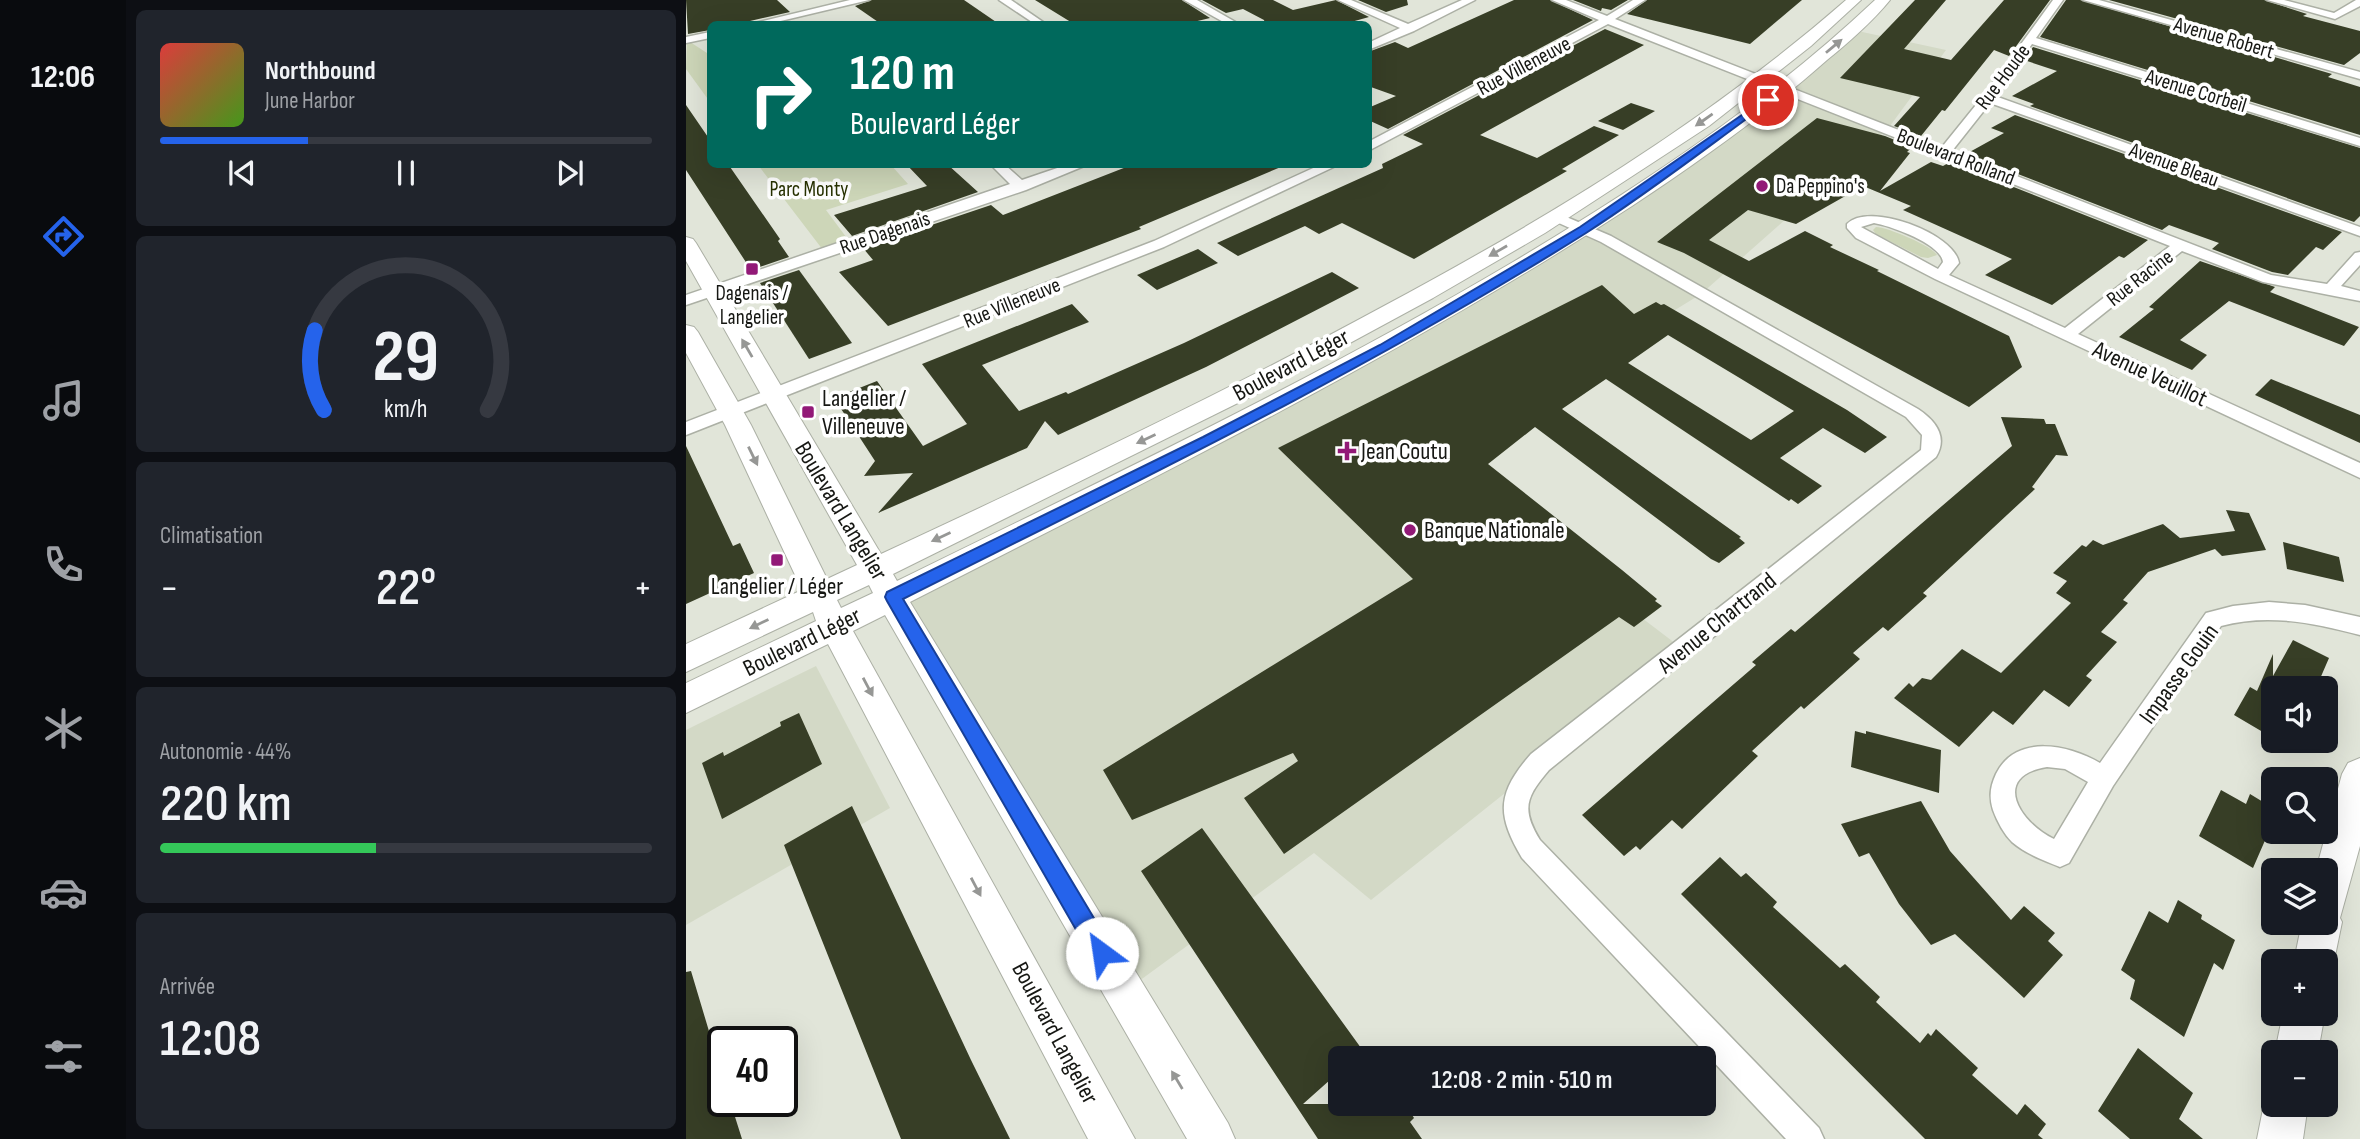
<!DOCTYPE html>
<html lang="fr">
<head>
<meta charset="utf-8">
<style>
  :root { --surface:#171b24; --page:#20242c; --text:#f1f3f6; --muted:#9ea1a6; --line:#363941; --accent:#2563eb }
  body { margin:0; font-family:"Sofia Sans Condensed",sans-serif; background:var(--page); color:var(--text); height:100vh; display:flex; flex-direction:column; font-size:26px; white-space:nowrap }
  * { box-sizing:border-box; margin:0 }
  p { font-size:23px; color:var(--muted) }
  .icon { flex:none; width:38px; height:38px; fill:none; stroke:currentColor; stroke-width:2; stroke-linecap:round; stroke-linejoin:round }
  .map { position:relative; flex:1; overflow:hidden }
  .details { display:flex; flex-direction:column; gap:10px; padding:10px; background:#0d0f14; width:560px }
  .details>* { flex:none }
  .top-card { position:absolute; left:21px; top:21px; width:665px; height:147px; border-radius:10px; box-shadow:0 7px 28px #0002; background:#00695c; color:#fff; overflow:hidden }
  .tools { position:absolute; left:1575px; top:676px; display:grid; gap:14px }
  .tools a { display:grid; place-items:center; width:77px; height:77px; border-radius:10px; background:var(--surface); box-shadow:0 7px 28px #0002; font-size:35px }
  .speed { position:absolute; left:21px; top:1026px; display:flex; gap:14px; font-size:35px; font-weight:700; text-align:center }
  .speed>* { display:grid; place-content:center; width:91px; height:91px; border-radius:50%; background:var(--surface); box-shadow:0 7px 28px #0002; line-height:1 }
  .speed .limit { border:4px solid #111; border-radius:10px; background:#fff; color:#111 }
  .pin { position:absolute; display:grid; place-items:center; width:60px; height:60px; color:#fff; margin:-30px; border:4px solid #fff; border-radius:50%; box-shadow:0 2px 7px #0007 }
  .me { position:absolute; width:77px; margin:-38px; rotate:329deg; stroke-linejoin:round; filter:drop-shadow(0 0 5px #0008) }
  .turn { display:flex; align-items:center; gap:24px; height:147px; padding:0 28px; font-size:32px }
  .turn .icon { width:91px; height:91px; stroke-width:2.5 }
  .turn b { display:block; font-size:49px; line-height:60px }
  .big { font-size:52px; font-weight:600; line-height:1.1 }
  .details .card { flex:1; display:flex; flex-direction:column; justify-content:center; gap:10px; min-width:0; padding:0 24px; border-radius:10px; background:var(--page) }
  .details .dial { align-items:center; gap:0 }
  .dial svg { height:182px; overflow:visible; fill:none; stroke:var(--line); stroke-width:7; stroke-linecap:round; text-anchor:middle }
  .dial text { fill:var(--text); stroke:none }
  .song { display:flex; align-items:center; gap:21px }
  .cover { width:84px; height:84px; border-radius:10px; background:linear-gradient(135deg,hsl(0 70% 55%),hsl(100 70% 35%)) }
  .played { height:7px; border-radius:4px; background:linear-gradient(90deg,var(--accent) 30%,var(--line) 30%) }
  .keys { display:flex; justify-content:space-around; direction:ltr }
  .heat { display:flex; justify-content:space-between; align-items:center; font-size:38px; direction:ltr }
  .charge { height:10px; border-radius:5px; background:linear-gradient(90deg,#34c759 44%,var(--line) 0) }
  .trip { position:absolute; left:642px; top:1046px; width:388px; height:70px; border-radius:10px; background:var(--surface); box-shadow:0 7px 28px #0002; font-weight:600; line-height:70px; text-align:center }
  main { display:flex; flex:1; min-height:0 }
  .dock { display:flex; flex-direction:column; width:126px; justify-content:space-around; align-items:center; background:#090b0e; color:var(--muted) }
  .dock .icon { width:49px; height:49px }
  .dock .active { color:var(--accent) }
  .dock b { font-size:32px; color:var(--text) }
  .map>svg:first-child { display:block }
  .built { fill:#d3d9c6 }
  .green { fill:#cdd6b8 }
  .building { fill:#373e26; fill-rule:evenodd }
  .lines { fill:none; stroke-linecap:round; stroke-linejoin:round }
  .street-casing { stroke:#acb0a5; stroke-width:3 }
  .secondary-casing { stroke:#acb0a5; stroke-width:2 }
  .street { fill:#fff; fill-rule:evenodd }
  .secondary { fill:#fff; fill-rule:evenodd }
  .oneway { fill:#969795 }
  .route { fill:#2563eb; stroke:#184099; stroke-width:2 }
  .poi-dot { fill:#921977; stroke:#fff; stroke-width:2.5 }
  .labels { text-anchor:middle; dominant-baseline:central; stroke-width:7; stroke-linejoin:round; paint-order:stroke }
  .far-street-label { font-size:21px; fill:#161713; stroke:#fff }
  .far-poi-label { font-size:21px; fill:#161713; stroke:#fff; text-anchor:start }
  .far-park-label { font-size:21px; fill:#273100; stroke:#fff }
  .street-label { font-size:24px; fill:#161713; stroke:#fff }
  .poi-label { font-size:24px; fill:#161713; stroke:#fff; text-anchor:start }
</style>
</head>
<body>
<main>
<nav class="dock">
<b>12:06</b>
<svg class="icon active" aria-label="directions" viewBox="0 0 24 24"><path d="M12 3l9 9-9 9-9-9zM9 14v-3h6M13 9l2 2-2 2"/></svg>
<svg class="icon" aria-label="music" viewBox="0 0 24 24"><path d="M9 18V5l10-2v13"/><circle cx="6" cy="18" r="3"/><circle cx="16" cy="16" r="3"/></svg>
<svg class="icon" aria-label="phone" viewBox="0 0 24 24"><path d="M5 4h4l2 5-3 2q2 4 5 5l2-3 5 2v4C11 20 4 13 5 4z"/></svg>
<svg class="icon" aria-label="climate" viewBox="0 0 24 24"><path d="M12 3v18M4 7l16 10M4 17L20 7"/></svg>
<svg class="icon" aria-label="car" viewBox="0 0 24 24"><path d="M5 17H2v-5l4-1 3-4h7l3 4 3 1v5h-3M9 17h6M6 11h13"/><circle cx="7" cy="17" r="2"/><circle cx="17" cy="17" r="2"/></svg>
<svg class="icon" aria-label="filters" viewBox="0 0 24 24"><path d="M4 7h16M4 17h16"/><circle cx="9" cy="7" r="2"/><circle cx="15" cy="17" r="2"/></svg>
</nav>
<section class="details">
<div class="card">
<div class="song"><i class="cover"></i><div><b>Northbound</b><p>June Harbor</p></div></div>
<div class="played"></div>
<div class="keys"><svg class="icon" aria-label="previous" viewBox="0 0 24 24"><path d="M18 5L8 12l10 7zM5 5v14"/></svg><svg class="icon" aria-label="pause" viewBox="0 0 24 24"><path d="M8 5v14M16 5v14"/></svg><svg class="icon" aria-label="next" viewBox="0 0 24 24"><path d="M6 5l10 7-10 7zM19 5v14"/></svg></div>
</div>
<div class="card dial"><svg viewBox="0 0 100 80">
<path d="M14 69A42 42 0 1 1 86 69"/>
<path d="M14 69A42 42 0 0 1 10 34" stroke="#2563eb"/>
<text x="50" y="56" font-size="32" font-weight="700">29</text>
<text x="50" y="72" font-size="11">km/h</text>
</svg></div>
<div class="card"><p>Climatisation</p>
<div class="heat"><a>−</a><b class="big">22°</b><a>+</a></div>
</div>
<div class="card"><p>Autonomie · 44%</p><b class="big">220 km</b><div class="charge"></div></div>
<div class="card"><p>Arrivée</p><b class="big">12:08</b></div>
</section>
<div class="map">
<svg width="1674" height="1139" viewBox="0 0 1674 1139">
  <rect width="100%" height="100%" fill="#e1e5d9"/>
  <!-- built -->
  <g class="built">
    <polygon points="1167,30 1260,50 1201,130 1015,294 747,459 998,650 685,900 628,853 438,992 207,597 698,348 898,229"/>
    <polygon points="130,666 204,808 0,925 0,730"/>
  </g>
  <!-- green -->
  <g class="green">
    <polygon points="1,40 24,55 24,102 0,69"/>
    <polygon points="72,165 205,165 222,184 140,210 166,245 140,254"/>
    <path d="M1190,227c11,0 56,19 61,28l-9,3 -7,-1 -45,-23 -3,-4z"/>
  </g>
  <!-- building -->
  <g class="building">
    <polygon points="0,0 91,0 104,12 64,21 62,24 24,24 24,30 2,34"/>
    <polygon points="186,0 278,0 313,24 195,24 169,6"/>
    <polygon points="349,0 496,0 524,18 499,24 388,24"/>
    <polygon points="516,0 587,0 607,10 650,0 683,17 658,24 579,24 578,20 557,9 540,13"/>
    <polygon points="672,0 721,0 722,5 700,12"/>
    <polygon points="828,0 864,0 907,20 702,129 682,120 682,108 710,96 682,86 682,52 709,42 722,48"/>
    <polygon points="887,0 942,0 925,10 916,8 915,11"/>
    <polygon points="961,0 1116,0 1064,44 941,14"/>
    <polygon points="1229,0 1260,0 1218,49 1265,60 1318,0 1364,0 1323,56 1308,50 1259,111 1256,110 1235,136 1208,126 1234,97 1154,78"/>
    <polygon points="1380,0 1394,0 1646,74 1642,77 1674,87 1674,135 1354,37"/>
    <polygon points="1423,0 1578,0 1621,14 1617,16 1674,31 1674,53 1658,65"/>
    <polygon points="919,29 958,45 794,135 851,158 908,126 933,135 876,169 881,171 728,259 656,223 633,234 619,226 552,256 531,243 697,168 696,164 737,144 717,135"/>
    <polygon points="1347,47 1674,148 1674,216 1668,222 1344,106 1348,104 1326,96 1371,71 1338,60"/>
    <polygon points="945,103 969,111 937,130 912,121"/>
    <polygon points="0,105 24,140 24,164 42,164 94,239 92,241 103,257 65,270 0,170"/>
    <polygon points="1329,115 1656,232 1637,250 1630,247 1602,275 1586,272 1526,249 1533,243 1483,225 1476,230 1280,154 1318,133 1305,128"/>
    <polygon points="1131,118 1199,136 1226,147 1221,152 1224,153 1194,191 1245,162 1257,166 1264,162 1462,240 1438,258 1433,256 1366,305 1299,275 1326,259 1217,210 1225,206 1177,186 1110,224 1062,210 1023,240 1063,261 1119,231 1147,245 1144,247 1193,270 1191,271 1323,336 1336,367 1283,407 998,253 971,242"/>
    <polygon points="220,164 261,164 292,192 166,236 148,215 241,186"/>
    <polygon points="448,164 602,164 453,227 455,229 202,326 153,272 187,260 177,248 305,205 317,215"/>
    <polygon points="512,249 532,263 471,290 451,275"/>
    <polygon points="1514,261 1589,287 1584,292 1673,327 1658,346 1543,301 1494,340 1521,355 1506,370 1433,337 1464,312 1468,309 1463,307"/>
    <polygon points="113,270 166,343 123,359 74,283"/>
    <polygon points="646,272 673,288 520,367 372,435 359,421 341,448 192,513 227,473 178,476 189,461 148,398 191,381 237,446 281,424 236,364 386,304 403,322 296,365 333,411 380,392 382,394 498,343"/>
    <path d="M916,285l32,29 22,-12 5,3 3,-1 183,106 40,27 -22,16 -42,-25 -43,30 42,28 -24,18 -7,-5 -2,2 -183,-122 -44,30 179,128 -2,1 6,5 -26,20 -8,-4 -176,-132 -47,37 134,106 35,29 -2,2 7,5 -28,21 -15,-10 -335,237 -40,-56 54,-37 -5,-8 -161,67 -29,-50 310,-191 -135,-131zM982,335l70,42 56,34 -43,29 -123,-77z"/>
    <polygon points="1585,379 1674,415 1674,443 1569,395"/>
    <polygon points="1315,417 1358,419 1360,424 1369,424 1382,456 1370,455 1346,487 1349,489 1237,593 1241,596 1202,631 1197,627 1167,653 1174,659 1118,709 1115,706 1066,751 1072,756 996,829 986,820 954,850 950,846 938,856 896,815 1070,665 1066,662 1105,629 1109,632 1326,446"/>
    <polygon points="0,446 47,546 54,543 68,573 0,604"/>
    <polygon points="1540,510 1563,513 1580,550 1536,556 1529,549 1462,572 1437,600 1442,603 1415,632 1431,642 1400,676 1406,680 1383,707 1358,690 1327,725 1307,711 1273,747 1208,698 1223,683 1227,687 1236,678 1245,680 1276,649 1315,673 1385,603 1370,593 1381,581 1367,573 1396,545 1400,547 1407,540 1417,545 1477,524 1494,538 1549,531"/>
    <polygon points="1597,542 1653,557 1658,582 1601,569"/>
    <polygon points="1607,640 1643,658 1630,688 1587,688 1587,738 1548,715 1564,687 1571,691 1587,654 1587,676"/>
    <polygon points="113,713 136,764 36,819 16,763 37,752 38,756 95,726 94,722"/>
    <polygon points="1169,731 1180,734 1180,731 1255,750 1253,793 1165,767"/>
    <polygon points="1535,790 1560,804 1564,794 1587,808 1587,822 1567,868 1513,836"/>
    <polygon points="1235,801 1264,851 1325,920 1338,906 1369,933 1362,941 1377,955 1338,998 1269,934 1245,945 1213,904 1183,853 1173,857 1155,824"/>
    <polygon points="166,806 285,1060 324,1139 215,1139 98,845"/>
    <polygon points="516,828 683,1059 654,1059 654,1071 617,1104 719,1104 728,1118 724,1122 736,1139 632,1139 455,871"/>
    <polygon points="1034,857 1055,877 1060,873 1091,902 1087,907 1154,968 1159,964 1194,997 1190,1002 1234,1043 1242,1033 1245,1036 1250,1029 1292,1068 1286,1075 1331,1115 1339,1104 1360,1124 1352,1135 1357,1139 1239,1139 995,894"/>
    <polygon points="1492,900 1516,915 1515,919 1549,940 1537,970 1528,963 1498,1037 1444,999 1449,980 1435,970 1463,911 1482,923"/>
    <polygon points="5,971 37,1078 37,1101 44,1101 56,1139 0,1139 0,972"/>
    <polygon points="1452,1048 1507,1093 1493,1119 1517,1139 1444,1139 1412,1111"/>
  </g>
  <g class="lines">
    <defs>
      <g id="street">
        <polygon points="164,0 183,0 82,24 65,24"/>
        <polygon points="313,0 325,0 360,24 349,24"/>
        <polygon points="498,0 511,0 553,24 541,24"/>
        <polygon points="652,0 665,0 722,24 776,0 789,0 728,31 682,50 682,43 714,28"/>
        <path d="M866,0h14l41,16 26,-16h12l-30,19 327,128 42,-52 69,-95h10l-27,38 324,100v8l-328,-102 -37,52 365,131v9l-370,-133 -38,48 319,124 56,9 28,-31 5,-1v13l-19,21 19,5v10l-97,-19 -81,-31 -104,83 282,129v15l-425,-199 -79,-41 -9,-10v-4c22,-23 108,10 112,39l-10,12 116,53 105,-82 -562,-222 -240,127v-9l231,-122zM1188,223c17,3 67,21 69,39l-5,7 -77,-42z"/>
        <polygon points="1397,0 1413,0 1674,72 1674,79"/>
        <polygon points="1581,0 1598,0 1648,13 1670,0 1674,0 1674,6 1649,19"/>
        <polygon points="24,32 24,38 0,43 0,37"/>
        <polygon points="304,164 318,164 336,180 383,164 403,164 340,190 0,305 0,295 324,184"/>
        <polygon points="636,164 654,164 478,247 0,435 0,422 468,241"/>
        <path d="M871,213l54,23 307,173c18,12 30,28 18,48l-387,313c-23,27 -28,39 -9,70l279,288 5,11h-38l-264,-281c-26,-44 -25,-65 9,-104l390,-304 1,-15 -16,-18 -305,-175 -49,-22 -2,-3z"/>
        <path d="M1583,602l36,3 55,12v18c-46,-12 -92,-22 -139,-9l-108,160 -44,77 -9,4c-17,-7 -34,-13 -48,-25 -8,-8 -15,-21 -19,-32 -4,-13 -3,-23 3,-36 20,-41 73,-29 104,-11l106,-150 27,-7zM1361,767l18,2 23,13 -34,57c-34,-16 -64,-63 -7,-72z"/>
      </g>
      <g id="secondary">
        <path d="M1160,0h15l-50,46 -102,80 -164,107 -112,65 -181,98 -359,178 4,7c208,-102 417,-201 616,-319 129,-77 253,-159 362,-262h15c-18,22 -41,42 -63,60 -61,54 -127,101 -195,146 -230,150 -477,271 -722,396l318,521 7,16h-48l-302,-524 -32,16 282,508h-47l-260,-495 -142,69v-30l130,-62 -3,-9 -127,60v-28l116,-54 -77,-165 -39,-72v-28l8,2 4,5 53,93 76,154 30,-14 -171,-304v-24l7,2 3,4 185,311c170,-79 339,-159 503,-248 164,-88 321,-183 462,-306zM183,585l4,8 -32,15 -4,-8z"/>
        <polygon points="1674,758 1674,846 1654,918 1656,922 1648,961 1640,976 1640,961 1608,961 1616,922 1640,922 1640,870 1630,870 1656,774 1662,763"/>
        <polygon points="1597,1013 1639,1013 1632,1052 1589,1052"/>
        <polygon points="1587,1087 1587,1104 1622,1104 1617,1139 1571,1139 1578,1104"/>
      </g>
    </defs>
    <!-- street casing -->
    <use href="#street" class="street-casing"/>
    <!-- secondary casing -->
    <use href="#secondary" class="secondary-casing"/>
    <!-- street -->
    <use href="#street" class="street"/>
    <!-- secondary -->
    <use href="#secondary" class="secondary"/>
  </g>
  <!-- one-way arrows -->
  <defs><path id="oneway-solid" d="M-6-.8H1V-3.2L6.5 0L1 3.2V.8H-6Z" transform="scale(1.75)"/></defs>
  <g class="oneway">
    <use href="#oneway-solid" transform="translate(1148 46) rotate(-40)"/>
    <use href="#oneway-solid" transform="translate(1018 120) rotate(145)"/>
    <use href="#oneway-solid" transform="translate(812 251) rotate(150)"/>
    <use href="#oneway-solid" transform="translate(61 348) rotate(-120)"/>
    <use href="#oneway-solid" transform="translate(460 439) rotate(155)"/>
    <use href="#oneway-solid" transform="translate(67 456) rotate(64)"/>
    <use href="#oneway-solid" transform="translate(255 537) rotate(155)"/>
    <use href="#oneway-solid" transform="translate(73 624) rotate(154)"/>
    <use href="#oneway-solid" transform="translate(182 687) rotate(62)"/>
    <use href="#oneway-solid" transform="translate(290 887) rotate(62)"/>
    <use href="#oneway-solid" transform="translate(491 1080) rotate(-121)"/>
  </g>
  <!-- route -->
  <path class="route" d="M1082,97l5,3 -2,1c-61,44 -121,91 -185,132 -219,138 -452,250 -683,366l207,346 3,8 -3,8 -8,3 -8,-3 -207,-360 -2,-4 2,-5 316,-155 177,-92 200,-118z"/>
  <!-- markers -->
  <g class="poi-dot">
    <circle cx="1076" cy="186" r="7"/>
    <rect x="59" y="262" width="14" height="14" rx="3.5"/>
    <rect x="115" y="405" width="14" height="14" rx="3.5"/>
    <path d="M657.5 440.5h7v7h7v7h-7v7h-7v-7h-7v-7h7z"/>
    <circle cx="724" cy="530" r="7"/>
    <rect x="84" y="553" width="14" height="14" rx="3.5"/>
  </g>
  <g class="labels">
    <!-- far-street labels -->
    <g class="far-street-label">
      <text transform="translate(1538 38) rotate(16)">Avenue Robert</text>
      <text transform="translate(838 66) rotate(-28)">Rue Villeneuve</text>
      <text transform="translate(1317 77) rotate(-53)">Rue Houde</text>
      <text transform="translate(1510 91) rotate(17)">Avenue Corbeil</text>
      <text transform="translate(1270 157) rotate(21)">Boulevard Rolland</text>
      <text transform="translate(1488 165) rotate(20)">Avenue Bleau</text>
      <text transform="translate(199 233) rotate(-19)">Rue Dagenais</text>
      <text transform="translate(1454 278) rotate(-38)">Rue Racine</text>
      <text transform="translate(326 303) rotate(-22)">Rue Villeneuve</text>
    </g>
    <!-- far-poi labels -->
    <g class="far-poi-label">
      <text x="1090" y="186">Da Peppino's</text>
      <text x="66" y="293" text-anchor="middle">Dagenais /<tspan x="66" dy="24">Langelier</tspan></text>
    </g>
    <!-- far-park labels -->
    <g class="far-park-label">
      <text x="123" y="189">Parc Monty</text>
    </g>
    <!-- street labels -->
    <g class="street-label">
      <text transform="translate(605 365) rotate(-28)">Boulevard Léger</text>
      <text transform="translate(1464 374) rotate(25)">Avenue Veuillot</text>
      <text transform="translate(155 511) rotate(59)">Boulevard Langelier</text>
      <text transform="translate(1031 623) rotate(-39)">Avenue Chartrand</text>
      <text transform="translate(116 642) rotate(-26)">Boulevard Léger</text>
      <text transform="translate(1493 674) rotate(-54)">Impasse Gouin</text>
      <text transform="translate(369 1033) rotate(62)">Boulevard Langelier</text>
    </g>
    <!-- poi labels -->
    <g class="poi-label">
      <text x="136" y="398">Langelier /<tspan x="136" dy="28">Villeneuve</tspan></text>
      <text x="675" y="451">Jean Coutu</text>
      <text x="738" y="530">Banque Nationale</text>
      <text x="91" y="586" text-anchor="middle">Langelier / Léger</text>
    </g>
  </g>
</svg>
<div class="tools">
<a><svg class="icon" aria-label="sound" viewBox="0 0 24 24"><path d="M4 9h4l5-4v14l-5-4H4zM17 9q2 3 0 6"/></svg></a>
<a><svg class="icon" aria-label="search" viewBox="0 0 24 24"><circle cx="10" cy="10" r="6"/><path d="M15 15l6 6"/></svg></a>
<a><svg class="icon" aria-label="layers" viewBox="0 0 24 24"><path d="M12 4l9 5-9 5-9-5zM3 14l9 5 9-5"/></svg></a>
<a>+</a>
<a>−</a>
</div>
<div class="speed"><div class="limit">40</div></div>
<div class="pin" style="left:1082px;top:100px;background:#d93025"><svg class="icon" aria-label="arrive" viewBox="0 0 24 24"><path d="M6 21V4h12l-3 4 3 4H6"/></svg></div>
<svg class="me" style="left:416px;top:953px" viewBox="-20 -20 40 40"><circle r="19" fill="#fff"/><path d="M0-13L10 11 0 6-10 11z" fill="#2563eb"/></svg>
<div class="trip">12:08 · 2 min · 510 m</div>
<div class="top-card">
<div class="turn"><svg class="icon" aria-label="right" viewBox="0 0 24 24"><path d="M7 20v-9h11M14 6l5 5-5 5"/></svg><div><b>120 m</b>Boulevard Léger</div></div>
</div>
</div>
</main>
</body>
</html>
